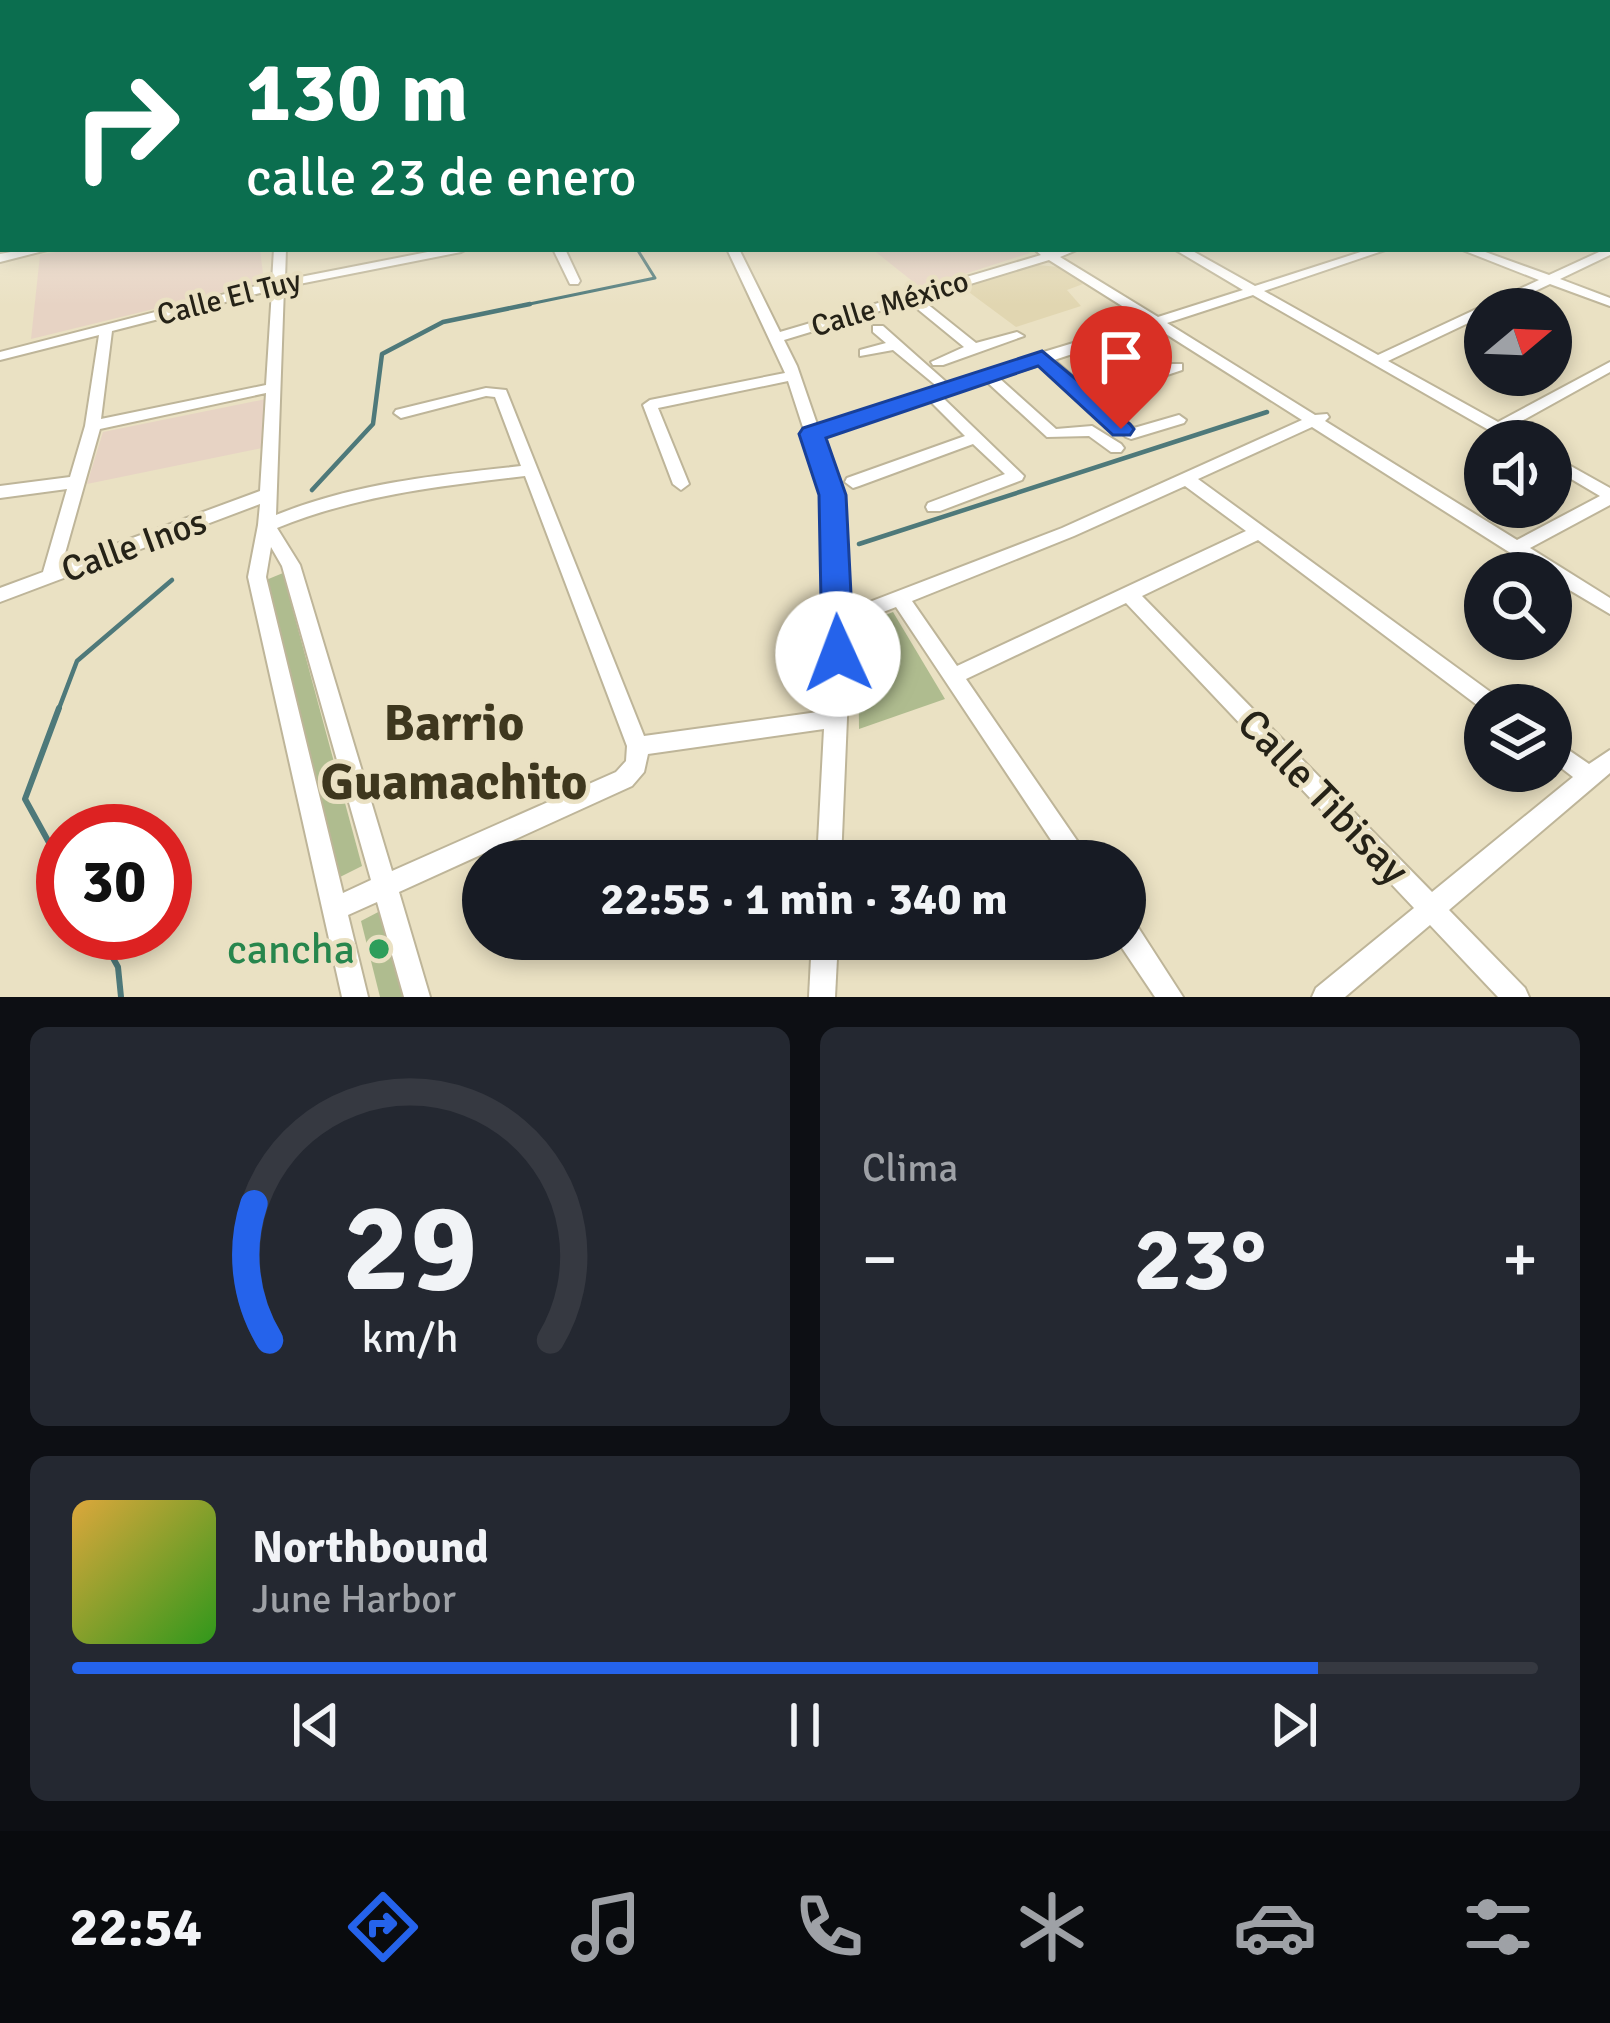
<!DOCTYPE html>
<html lang="es">
<head>
<meta charset="utf-8">
<style>
  :root { --surface:#171b24; --page:#242831; --text:#f1f3f6; --muted:#9ea1a6; --line:#363941; --accent:#2563eb }
  body { margin:0; font-family:Signika,sans-serif; background:var(--page); color:var(--text); height:100vh; display:flex; flex-direction:column; font-size:45px; white-space:nowrap }
  * { box-sizing:border-box; margin:0 }
  p { font-size:39px; color:var(--muted) }
  .icon { flex:none; width:66px; height:66px; fill:none; stroke:currentColor; stroke-width:2; stroke-linecap:round; stroke-linejoin:round }
  .map { position:relative; height:997px; overflow:hidden }
  .drawer { display:flex; flex-direction:column; gap:30px; padding:30px; background:#0d0f14; flex:1 }
  .drawer>* { flex:none }
  .banner { position:absolute; left:0px; top:0px; width:1611px; height:252px; box-shadow:0 6px 18px #0003; background:#0b6e4f; color:#fff; overflow:hidden }
  .needle { width:78px; rotate:71deg }
  .fabs { position:absolute; left:1464px; top:288px; display:grid; gap:24px }
  .fabs a { display:grid; place-items:center; width:108px; height:108px; border-radius:50%; background:var(--surface); box-shadow:0 6px 18px #0003; font-size:60px }
  .speed { position:absolute; left:36px; top:804px; display:flex; gap:24px; font-size:60px; font-weight:700; text-align:center }
  .speed>* { display:grid; place-content:center; width:156px; height:156px; border-radius:50%; background:var(--surface); box-shadow:0 6px 18px #0003; line-height:1 }
  .speed .limit { border:18px solid #d22; background:#fff; color:#111 }
  .pin { position:absolute; display:grid; place-items:center; width:102px; height:102px; color:#fff; margin:-123px -51px; border-radius:50% 50% 50% 0; rotate:-45deg; box-shadow:0 0 12px #0007 }
  .pin .icon { rotate:45deg }
  .me { position:absolute; width:132px; margin:-66px; rotate:358deg; stroke-linejoin:round; filter:drop-shadow(0 0 9px #0008) }
  .turn { display:flex; align-items:center; gap:42px; height:252px; padding:0 48px; font-size:54px }
  .turn .icon { width:156px; height:156px; stroke-width:2.5 }
  .turn b { display:block; font-size:84px; line-height:102px }
  .big { font-size:90px; font-weight:800; line-height:1.1 }
  .drawer .widget { flex:1; display:flex; flex-direction:column; justify-content:center; gap:18px; min-width:0; padding:0 42px; border-radius:18px; background:var(--page) }
  .drawer .dial { align-items:center; gap:0 }
  .dial svg { height:312px; overflow:visible; fill:none; stroke:var(--line); stroke-width:7; stroke-linecap:round; text-anchor:middle }
  .dial text { fill:var(--text); stroke:none }
  .song { display:flex; align-items:center; gap:36px }
  .cover { width:144px; height:144px; border-radius:18px; background:linear-gradient(135deg,hsl(40 70% 55%),hsl(110 70% 35%)) }
  .played { height:12px; border-radius:6px; background:linear-gradient(90deg,var(--accent) 85%,var(--line) 85%) }
  .keys { display:flex; justify-content:space-around; direction:ltr }
  .heat { display:flex; justify-content:space-between; align-items:center; font-size:66px; direction:ltr }
  .drawer .tiles { flex:1; display:grid; gap:30px; grid-template-columns:1fr 1fr }
  .widget:last-child { grid-column:span 2 }
  .trip { position:absolute; left:462px; top:840px; width:684px; height:120px; border-radius:60px; background:var(--surface); box-shadow:0 6px 18px #0003; font-weight:800; line-height:120px; text-align:center }
  .tab-bar { display:flex; height:192px; justify-content:space-around; align-items:center; background:#090b0e; color:var(--muted) }
  .tab-bar .icon { width:84px; height:84px }
  .tab-bar .on { color:var(--accent) }
  .tab-bar b { font-size:54px; color:var(--text) }
  .map>svg:first-child { display:block }
  .built { fill:#e1d6b1 }
  .education { fill:#e7d3c4 }
  .green { fill:#afbc8f }
  .lines { fill:none; stroke-linecap:round; stroke-linejoin:round }
  .stream-far2 { stroke:#4e797a; stroke-width:3 }
  .stream-far1 { stroke:#4e797a; stroke-width:4.5 }
  .stream { stroke:#4e797a; stroke-width:6 }
  .minor-casing { stroke:#beb599; stroke-width:4 }
  .minor { fill:#fff; fill-rule:evenodd }
  .route { fill:#2563eb; stroke:#184099; stroke-width:3 }
  .leisure-dot { fill:#2e9e5b; stroke:#eae1c3; stroke-width:4.5 }
  .labels { text-anchor:middle; dominant-baseline:central; stroke-width:9; stroke-linejoin:round; paint-order:stroke }
  .far-street-label { font-size:30px; fill:#252217; stroke:#eae1c3 }
  .street-label { font-size:36px; fill:#252217; stroke:#eae1c3 }
  .near-street-label { font-size:42px; fill:#252217; stroke:#eae1c3 }
  .near-leisure-label { font-size:42px; fill:#27864d; stroke:#eae1c3; text-anchor:end }
  .near-quarter-label { font-size:51px; font-weight:bold; fill:#3e371e; stroke:#eae1c3 }
</style>
</head>
<body>
<div class="map">
<svg width="1610" height="997" viewBox="0 0 1610 997">
  <rect width="100%" height="100%" fill="#eae1c3"/>
  <!-- built -->
  <polygon class="built" points="1037,265 1059,267 1083,284 1067,290 1081,306 1016,327 962,287"/>
  <!-- education -->
  <g class="education">
    <polygon points="71,249 260,249 264,282 31,339 40,255"/>
    <polygon points="872,249 1024,249 1030,253 921,288"/>
    <polygon points="266,399 262,448 87,484 103,432"/>
  </g>
  <!-- green -->
  <g class="green">
    <polygon points="283,573 362,866 340,877 266,580"/>
    <polygon points="893,612 945,699 859,729 858,626"/>
    <polygon points="384,909 408,997 380,997 361,921"/>
  </g>
  <g class="lines">
    <!-- stream-far2 -->
    <polyline class="stream-far2" points="515,307 655,278 637,249"/>
    <!-- stream-far1 -->
    <g class="stream-far1">
      <polyline points="312,490 373,424 382,354 443,322 530,304"/>
      <polyline points="859,544 1267,412"/>
      <polyline points="58,711 77,661 172,580"/>
    </g>
    <!-- stream -->
    <g class="stream">
      <polyline points="59,708 25,799 63,868"/>
      <polyline points="99,933 118,967 121,997"/>
    </g>
    <defs>
      <g id="minor">
        <rect x="1608" y="170" width="2" height="6"/>
        <rect x="0" y="182" width="3" height="6"/>
        <rect x="1608" y="187" width="2" height="7"/>
        <path d="M1610,247v8l-50,24 50,19v8l-60,-22 -53,25h-12v6l-97,46 110,61 112,-60v10l-101,56 19,13h-20l-255,-146 -86,28 148,92 12,-1 2,3 -4,4 192,119 83,-44 -49,-29v-12l59,33v17l-80,43 80,50v16l-59,-35v-6h-9l-230,-146 -114,52 302,220 3,6h-18v6l-227,-171 -116,56 290,296 141,-115 -22,-17v-22l38,26 21,-14v23l-161,137 76,78 4,9h-31l-68,-72 -85,72h-33l4,-9 98,-80 -288,-305 -160,76 125,182h-26l-169,-254 -49,19v92l-6,143h-24l7,-132 -176,25 -4,18 -12,14 -233,106 31,105h-26l-27,-95 -29,13 20,82h-26l-94,-420 10,-52 2,-21 -260,98v-14l43,-16 24,-83 -67,9v-12l70,-9 15,-51 14,-91 -99,25v-8l272,-70 2,-33h12l-1,31 158,-31h24l-6,3 -177,35 -8,228c79,-32 161,-40 245,-49l-26,-69 -9,-1 -85,22 -7,-5 2,-3 90,-22 20,2 138,346 181,-25 3,-57 -3,-159 -37,-114 -130,27 31,76 -8,6 -8,-6 -30,-79 7,-5 135,-27 -58,-124h12l41,83 261,-77 -7,-6 18,3 27,-3 -19,8 98,60 85,-27 -69,-41h15l66,37 115,-37h18l-124,42 114,64 161,-75 -79,-31h17l72,26zM1049,260l97,61 -109,33 -91,32 -1,-5 -62,-55h-10v6l13,11 -26,7v6l33,-6 46,38 -121,39 -21,-61 -13,-26 125,-38 55,45 -33,15 2,3h10l81,-29 -7,-4 -41,11 -55,-44zM272,290l-6,95 -165,34 11,-88zM1155,327l147,93 -240,108 -216,83 -5,-116 -20,-59 109,-35 35,35 -118,42 -2,4 8,6 6,-2 114,-42 32,30 -77,29 -2,4 2,4h12l82,-31 2,-4 -82,-79 45,-15 60,55 42,-1 22,16h10l3,-4 -3,-4 -29,-18 -36,3 -57,-51 43,-14 84,73 5,2 53,-16 2,-3 -7,-5 -45,13 -36,-30 84,-28v-6h-10l-82,27 -36,-31zM266,393l-6,98 -198,73 38,-135zM525,476l102,270 -1,15 -10,11 -224,99 -92,-306 -23,-37c81,-33 163,-42 248,-52zM1185,486l61,45 -289,135 -45,-65 162,-65zM271,547l11,19 89,314 -28,13 -77,-316z"/>
        <polygon points="27,249 51,249 0,262 0,254"/>
        <polygon points="553,249 565,249 580,281 578,284 570,284"/>
        <polygon points="1125,918 1134,921 1183,997 1155,997 1116,939 1125,939"/>
        <polygon points="812,939 838,939 835,997 809,997"/>
      </g>
    </defs>
    <!-- minor casing -->
    <use href="#minor" class="minor-casing"/>
    <!-- minor -->
    <use href="#minor" class="minor"/>
  </g>
  <!-- sky -->
  <linearGradient id="sky" x2="0" y2="1"><stop stop-color="#71abcd"/><stop offset="0.54" stop-color="#f6f2e4"/><stop offset="1" stop-color="#f6f2e4" stop-opacity="0"/></linearGradient>
  <rect width="1610" height="305" fill="url(#sky)"/>
  <!-- route -->
  <polygon class="route" points="1042,351 1130,424 1134,429 1130,435 1113,435 1038,366 826,438 846,495 854,654 849,664 838,668 826,664 822,654 819,495 799,434 803,428"/>
  <!-- markers -->
  <circle class="leisure-dot" cx="379" cy="949" r="12"/>
  <g class="labels">
    <!-- far-street labels -->
    <g class="far-street-label">
      <text transform="translate(229 298) rotate(-14)">Calle El Tuy</text>
      <text transform="translate(890 304) rotate(-17)">Calle México</text>
    </g>
    <!-- street labels -->
    <g class="street-label">
      <text transform="translate(134 546) rotate(-20)">Calle Inos</text>
    </g>
    <!-- near-street labels -->
    <g class="near-street-label">
      <text transform="translate(1323 797) rotate(46)">Calle Tibisay</text>
    </g>
    <!-- near-leisure labels -->
    <g class="near-leisure-label">
      <text x="355" y="949">cancha</text>
    </g>
    <!-- near-quarter labels -->
    <g class="near-quarter-label">
      <text x="454" y="723">Barrio<tspan x="454" dy="59">Guamachito</tspan></text>
    </g>
  </g>
</svg>
<div class="fabs">
<a><svg class="needle" viewBox="-14 -14 28 28"><path d="M0-13l5 13h-10z" fill="#e53935"/><path d="M0 13l5-13h-10z" fill="#9ea1a6"/></svg></a>
<a><svg class="icon" aria-label="sound" viewBox="0 0 24 24"><path d="M4 9h4l5-4v14l-5-4H4zM17 9q2 3 0 6"/></svg></a>
<a><svg class="icon" aria-label="search" viewBox="0 0 24 24"><circle cx="10" cy="10" r="6"/><path d="M15 15l6 6"/></svg></a>
<a><svg class="icon" aria-label="layers" viewBox="0 0 24 24"><path d="M12 4l9 5-9 5-9-5zM3 14l9 5 9-5"/></svg></a>
</div>
<div class="speed"><div class="limit">30</div></div>
<div class="pin" style="left:1121px;top:429px;background:#d93025"><svg class="icon" aria-label="arrive" viewBox="0 0 24 24"><path d="M6 21V4h12l-3 4 3 4H6"/></svg></div>
<svg class="me" style="left:838px;top:654px" viewBox="-20 -20 40 40"><circle r="19" fill="#fff"/><path d="M0-13L10 11 0 6-10 11z" fill="#2563eb"/></svg>
<div class="trip">22:55 · 1 min · 340 m</div>
<div class="banner">
<div class="turn"><svg class="icon" aria-label="right" viewBox="0 0 24 24"><path d="M7 20v-9h11M14 6l5 5-5 5"/></svg><div><b>130 m</b>calle 23 de enero</div></div>
</div>
</div>
<section class="drawer">
<div class="tiles">
<div class="widget dial"><svg viewBox="0 0 100 80">
<path d="M14 69A42 42 0 1 1 86 69"/>
<path d="M14 69A42 42 0 0 1 10 34" stroke="#2563eb"/>
<text x="50" y="56" font-size="32" font-weight="700">29</text>
<text x="50" y="72" font-size="11">km/h</text>
</svg></div>
<div class="widget"><p>Clima</p>
<div class="heat"><a>−</a><b class="big">23°</b><a>+</a></div>
</div>
<div class="widget">
<div class="song"><i class="cover"></i><div><b>Northbound</b><p>June Harbor</p></div></div>
<div class="played"></div>
<div class="keys"><svg class="icon" aria-label="previous" viewBox="0 0 24 24"><path d="M18 5L8 12l10 7zM5 5v14"/></svg><svg class="icon" aria-label="pause" viewBox="0 0 24 24"><path d="M8 5v14M16 5v14"/></svg><svg class="icon" aria-label="next" viewBox="0 0 24 24"><path d="M6 5l10 7-10 7zM19 5v14"/></svg></div>
</div>
</div>
</section>
<nav class="tab-bar">
<b>22:54</b>
<svg class="icon on" aria-label="directions" viewBox="0 0 24 24"><path d="M12 3l9 9-9 9-9-9zM9 14v-3h6M13 9l2 2-2 2"/></svg>
<svg class="icon" aria-label="music" viewBox="0 0 24 24"><path d="M9 18V5l10-2v13"/><circle cx="6" cy="18" r="3"/><circle cx="16" cy="16" r="3"/></svg>
<svg class="icon" aria-label="phone" viewBox="0 0 24 24"><path d="M5 4h4l2 5-3 2q2 4 5 5l2-3 5 2v4C11 20 4 13 5 4z"/></svg>
<svg class="icon" aria-label="climate" viewBox="0 0 24 24"><path d="M12 3v18M4 7l16 10M4 17L20 7"/></svg>
<svg class="icon" aria-label="car" viewBox="0 0 24 24"><path d="M5 17H2v-5l4-1 3-4h7l3 4 3 1v5h-3M9 17h6M6 11h13"/><circle cx="7" cy="17" r="2"/><circle cx="17" cy="17" r="2"/></svg>
<svg class="icon" aria-label="filters" viewBox="0 0 24 24"><path d="M4 7h16M4 17h16"/><circle cx="9" cy="7" r="2"/><circle cx="15" cy="17" r="2"/></svg>
</nav>
</body>
</html>
